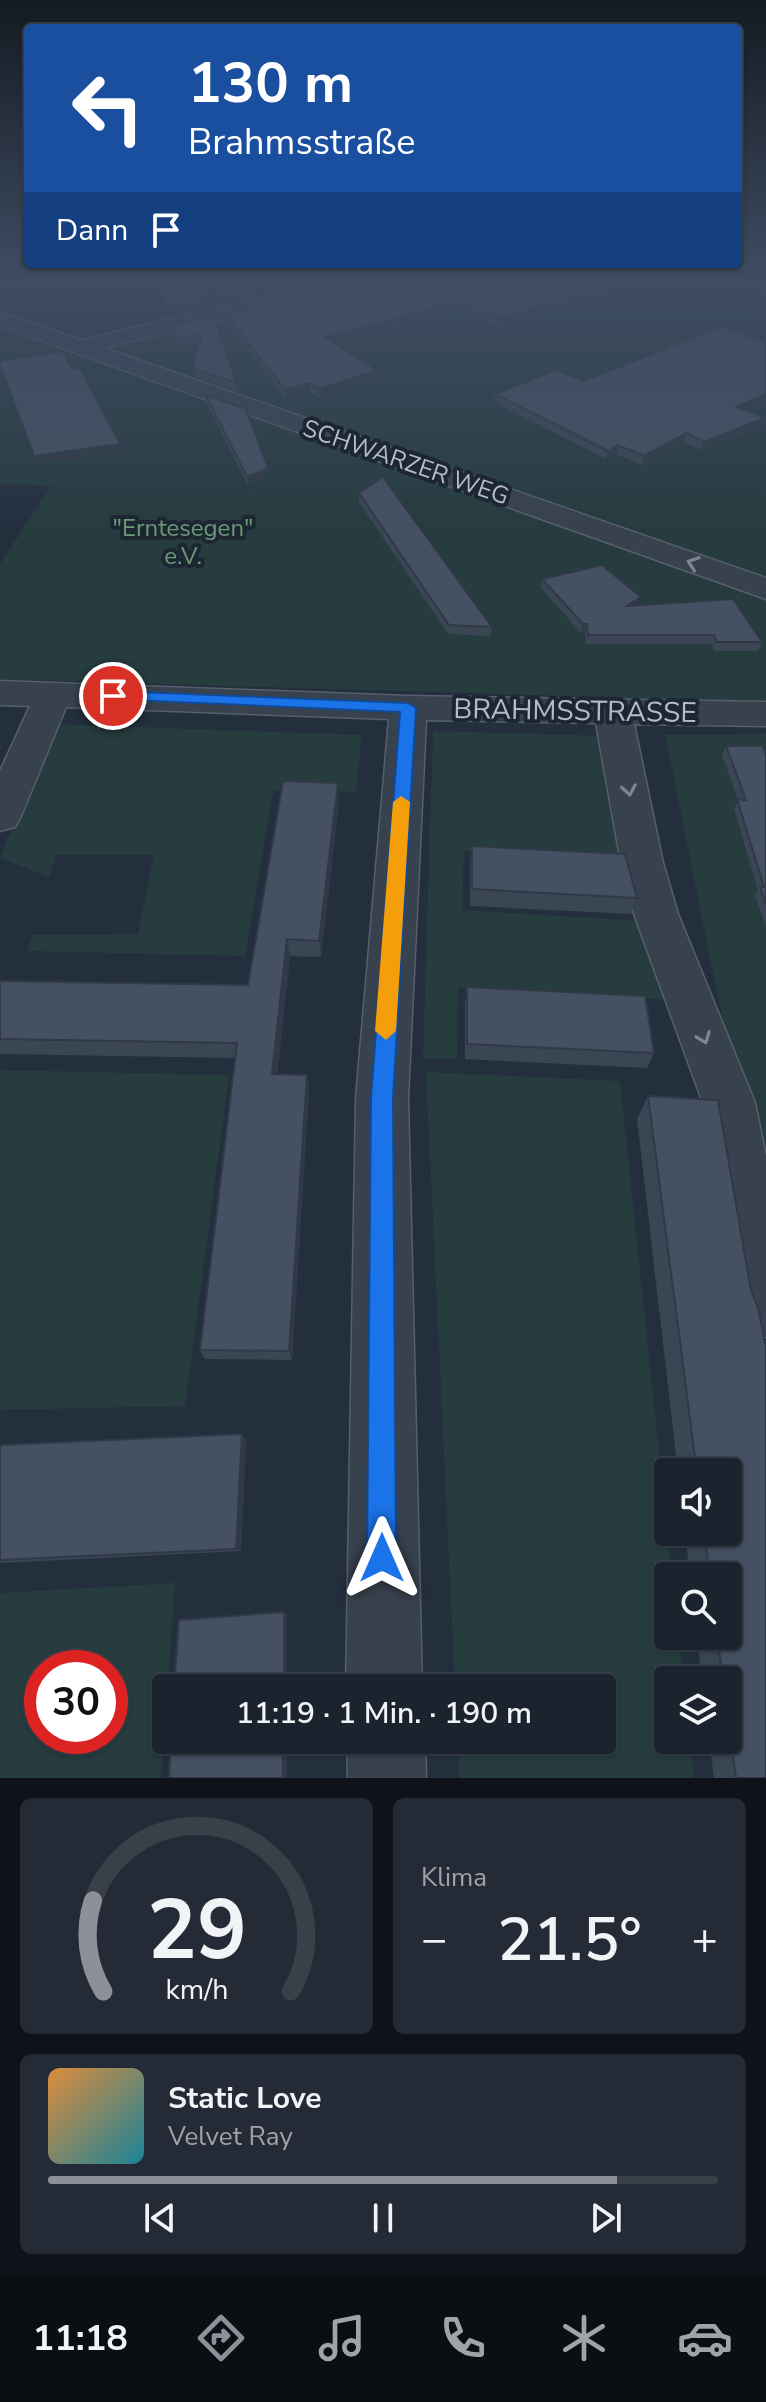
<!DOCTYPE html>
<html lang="de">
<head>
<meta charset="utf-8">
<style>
  :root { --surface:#1b232e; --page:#242b36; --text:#f1f3f6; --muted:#a0a4aa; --line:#39404a; --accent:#8c9099 }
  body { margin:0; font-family:"Nunito Sans",sans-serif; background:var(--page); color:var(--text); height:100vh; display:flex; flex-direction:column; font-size:30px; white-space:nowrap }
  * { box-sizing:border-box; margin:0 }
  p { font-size:26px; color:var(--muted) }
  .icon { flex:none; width:44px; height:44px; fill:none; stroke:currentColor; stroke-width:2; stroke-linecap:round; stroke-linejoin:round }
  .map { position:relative; height:1778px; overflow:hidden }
  .side { display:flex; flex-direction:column; gap:20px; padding:20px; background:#0f1319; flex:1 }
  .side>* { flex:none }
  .hud { position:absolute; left:24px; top:24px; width:718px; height:244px; border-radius:8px; box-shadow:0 2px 6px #0004,0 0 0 2px var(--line); background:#1a4fa0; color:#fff; overflow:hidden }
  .buttons { position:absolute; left:654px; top:1458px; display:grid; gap:16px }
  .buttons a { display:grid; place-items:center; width:88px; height:88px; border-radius:8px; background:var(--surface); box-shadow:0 2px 6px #0004,0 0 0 2px var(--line); font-size:40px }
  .speed { position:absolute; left:24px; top:1650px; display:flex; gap:16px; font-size:40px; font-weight:700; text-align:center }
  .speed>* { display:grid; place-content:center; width:104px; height:104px; border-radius:50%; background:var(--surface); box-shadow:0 2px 6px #0004,0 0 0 2px var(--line); line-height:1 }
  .speed .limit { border:12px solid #d22; background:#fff; color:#111 }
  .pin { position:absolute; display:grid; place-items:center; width:68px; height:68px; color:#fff; margin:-34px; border:4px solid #fff; border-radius:50%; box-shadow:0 2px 8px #0007 }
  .me { position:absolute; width:88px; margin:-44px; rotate:0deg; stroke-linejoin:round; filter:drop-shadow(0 0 6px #0008) }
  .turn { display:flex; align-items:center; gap:28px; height:168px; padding:0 32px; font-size:36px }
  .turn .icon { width:104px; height:104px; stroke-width:2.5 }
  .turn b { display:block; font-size:56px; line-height:68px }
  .then { display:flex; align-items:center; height:76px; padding:0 32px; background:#0003; gap:16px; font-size:30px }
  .big { font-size:60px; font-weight:600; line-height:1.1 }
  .side .card { flex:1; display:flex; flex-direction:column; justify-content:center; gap:12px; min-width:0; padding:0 28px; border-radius:12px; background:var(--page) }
  .side .dial { align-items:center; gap:0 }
  .dial svg { height:208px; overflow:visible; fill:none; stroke:var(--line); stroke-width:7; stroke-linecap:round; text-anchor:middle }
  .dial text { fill:var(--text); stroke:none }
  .song { display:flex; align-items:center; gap:24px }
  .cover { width:96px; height:96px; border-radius:12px; background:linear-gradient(135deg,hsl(30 70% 55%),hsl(190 70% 35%)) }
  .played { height:8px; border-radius:4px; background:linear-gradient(90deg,var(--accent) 85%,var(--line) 85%) }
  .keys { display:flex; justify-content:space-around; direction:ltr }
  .heat { display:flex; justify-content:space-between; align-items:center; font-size:44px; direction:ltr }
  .side .tiles { flex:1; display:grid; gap:20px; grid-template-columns:1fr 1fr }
  .card:last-child { grid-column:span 2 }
  .trip { position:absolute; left:152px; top:1674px; width:464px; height:80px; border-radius:8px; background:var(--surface); box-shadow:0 2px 6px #0004,0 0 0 2px var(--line); font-weight:600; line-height:80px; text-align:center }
  .tab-bar { display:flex; height:128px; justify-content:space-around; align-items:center; background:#0b0e12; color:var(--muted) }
  .tab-bar .icon { width:56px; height:56px }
  .tab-bar .current { color:var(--accent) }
  .tab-bar b { font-size:36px; color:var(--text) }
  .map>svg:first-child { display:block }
  .green { fill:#263c3f; fill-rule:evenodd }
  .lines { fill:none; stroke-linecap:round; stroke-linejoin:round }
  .minor-casing { stroke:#565f6c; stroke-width:3 }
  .minor { fill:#38414e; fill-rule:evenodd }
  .wall { fill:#3b4654 }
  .shaded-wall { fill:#303945 }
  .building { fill:#455162; stroke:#303945; stroke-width:2 }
  .oneway { stroke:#7c8592 }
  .route { fill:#1a73e8; stroke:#114b97; stroke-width:2 }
  .slow { fill:#f59e0b }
  .labels { text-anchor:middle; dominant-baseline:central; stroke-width:8; stroke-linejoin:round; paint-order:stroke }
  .far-street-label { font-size:24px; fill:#b4bcc9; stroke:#1d2633 }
  .far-park-label { font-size:24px; fill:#6b9a76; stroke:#1d2633 }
  .street-label { font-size:28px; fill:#b4bcc9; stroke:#1d2633 }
</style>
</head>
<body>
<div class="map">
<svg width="766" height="1778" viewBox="0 0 766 1778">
  <rect width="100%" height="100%" fill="#242f3e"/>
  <!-- green -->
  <g class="green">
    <polygon points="366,281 766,281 766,578 94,346"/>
    <polygon points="0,323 766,593 766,702 0,679 0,564 51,486 0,484"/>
    <polygon points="54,724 362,735 356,792 273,790 245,956 27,951 32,935 138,934 154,855 56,855 49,877 0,858"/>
    <polygon points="433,731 604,736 624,860 464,851 462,910 641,921 667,1000 458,988 457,1059 423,1058"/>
    <polygon points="766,734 766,1154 722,1017 665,735"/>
    <polygon points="0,1070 229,1075 185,1406 0,1410"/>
    <polygon points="426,1072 620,1081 672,1576 668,1576 668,1636 679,1636 683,1680 668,1680 668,1740 690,1740 694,1778 459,1778 458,1740 602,1740 602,1688 455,1688"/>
    <path d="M175,1583l-14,195h-161v-185zM42,1668h68v68h-68z"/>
  </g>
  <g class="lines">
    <defs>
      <g id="minor">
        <polygon points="331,281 366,281 363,285 104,348 766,578 766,599 0,326 0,312 81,340"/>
        <polygon points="0,681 408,696 766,702 766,726 634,724 663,863 678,914 755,1103 766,1157 766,1337 745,1328 736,1307 703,1103 634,914 621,863 596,723 426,720 408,1098 422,1688 346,1688 356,1098 389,719 66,707 21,816 15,827 0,831 0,771 30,706 0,705"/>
        <polygon points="347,1740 425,1740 426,1778 348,1778"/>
      </g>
    </defs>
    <!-- minor casing -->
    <use href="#minor" class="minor-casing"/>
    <!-- minor -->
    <use href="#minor" class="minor"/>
  </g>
  <!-- wall -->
  <g class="wall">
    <polygon points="632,281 631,289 496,325 464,308 334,342 377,370 377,379 320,398 310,392 286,399 226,321 226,314"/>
    <polygon points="213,316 237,383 238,391 194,376 192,368 199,343 178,345 173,334 172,326"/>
    <polygon points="766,342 766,401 744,410 762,427 701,450 685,442 642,465 616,454 606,459 494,402 495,394 583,381"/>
    <polygon points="206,395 268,468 268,477 248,486 207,403"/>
    <polygon points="359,493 492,627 491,636 448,634 359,502"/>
    <polygon points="542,579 639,606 762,642 758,651 714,651 711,644 586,644 585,633 581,633 541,588"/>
    <polygon points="726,746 766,756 766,927 755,896 758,890 734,809 738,800 722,755"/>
    <polygon points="339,801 321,957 290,956 277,1074 307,1075 309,1089 292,1360 205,1359 200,1350 235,1058 0,1054 0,981 248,985"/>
    <polygon points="472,846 637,898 631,914 470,906 470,863"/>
    <polygon points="467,987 654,1053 647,1068 465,1059 465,1003"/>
    <polygon points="648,1096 718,1100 751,1291 758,1307 766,1348 766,1778 714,1778 709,1740 728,1740 728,1680 702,1680 697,1636 728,1636 728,1576 690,1576 685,1532 728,1532 728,1472 678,1472 637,1119"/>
    <polygon points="242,1434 246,1440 241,1551 0,1563 0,1445"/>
  </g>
  <!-- shaded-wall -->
  <g class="shaded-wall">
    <polygon points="286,281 318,281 220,304 219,297"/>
    <polygon points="632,281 631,289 496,325 497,318"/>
    <polygon points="207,299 208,307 167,317 166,309"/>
    <polygon points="464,300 464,308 325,345 325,337"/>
    <polygon points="377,370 377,379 320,398 319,389"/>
    <polygon points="309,383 310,392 286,399 285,390"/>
    <polygon points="766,394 766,401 733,415 736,407"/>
    <polygon points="765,418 762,427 701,450 704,442"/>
    <polygon points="687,433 685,442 642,465 644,456"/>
    <polygon points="120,444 121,452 37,464 34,456"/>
    <polygon points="618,445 616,454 606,459 608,451"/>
    <polygon points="268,468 268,477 248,486 247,477"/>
    <polygon points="641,597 638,606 627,606"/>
    <polygon points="583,624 587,624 585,633 581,633"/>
    <polygon points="338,783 339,801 321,957 319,941"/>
    <polygon points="287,939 290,956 275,1089 272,1074"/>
    <polygon points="307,1075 309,1089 292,1360 289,1351"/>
    <polygon points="242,1434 246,1440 241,1551 236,1549"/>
    <polygon points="284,1612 287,1613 287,1688 284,1688"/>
    <rect x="283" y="1740" width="4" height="38"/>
  </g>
  <!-- building -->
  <g class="building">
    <polygon points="161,281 201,281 207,299 166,309"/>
    <polygon points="223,281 286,281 219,297"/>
    <polygon points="362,281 632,281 497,318 464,300 325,337 377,370 319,389 309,383 285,390 226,314"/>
    <polygon points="213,316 237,383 192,368 202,335 177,337 172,326"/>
    <polygon points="722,327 766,342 766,394 736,407 765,418 704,442 687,433 644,456 618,445 608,451 495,394 557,370 583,381"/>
    <polygon points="63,351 71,369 80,368 120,444 34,456 0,365 0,361"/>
    <polygon points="206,395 246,409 268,468 247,477"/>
    <polygon points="383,477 492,627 449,625 359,493"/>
    <polygon points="602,565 641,597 627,606 733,599 762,642 717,642 714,635 588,635 587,624 583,624 542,579"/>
    <polygon points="726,746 763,746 766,756 766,904 760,887 764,887 737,799 746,800"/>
    <polygon points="283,781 338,783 319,941 287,939 272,1074 307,1075 289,1351 200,1350 237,1043 0,1039 0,981 248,985"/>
    <polygon points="472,846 625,854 637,898 472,889"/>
    <polygon points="467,987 645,996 654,1053 467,1044"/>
    <polygon points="648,1096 718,1100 751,1291 758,1307 766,1348 766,1778 736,1778 728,1718 728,1680 723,1680 717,1636 728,1636 728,1576 710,1576 704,1532 728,1532 728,1472 697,1472"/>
    <polygon points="242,1434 236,1549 0,1560 0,1445"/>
    <polygon points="284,1612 284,1688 174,1688 179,1620"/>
    <polygon points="171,1740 283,1740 283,1778 169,1778"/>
  </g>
  <!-- one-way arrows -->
  <defs><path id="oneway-chevron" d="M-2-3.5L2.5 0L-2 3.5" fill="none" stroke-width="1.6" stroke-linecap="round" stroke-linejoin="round" transform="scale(2)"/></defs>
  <g class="oneway">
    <use href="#oneway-chevron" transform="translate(693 563) rotate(-160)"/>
    <use href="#oneway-chevron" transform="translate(629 790) rotate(80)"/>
    <use href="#oneway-chevron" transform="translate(704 1038) rotate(69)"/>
  </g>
  <!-- sky -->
  <linearGradient id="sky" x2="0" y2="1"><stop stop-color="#141a22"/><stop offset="0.53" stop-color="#3f4d63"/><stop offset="1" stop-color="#3f4d63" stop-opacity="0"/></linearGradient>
  <rect width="766" height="530" fill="url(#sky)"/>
  <!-- route -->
  <polygon class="route" points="113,691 408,703 416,708 393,1098 396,1558 392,1568 382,1573 371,1568 367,1558 371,1098 400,712 108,699 106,696"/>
  <!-- slow -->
  <polygon class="slow" points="401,796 410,802 396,1031 386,1040 375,1031 393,802"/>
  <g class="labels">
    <!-- far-street labels -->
    <g class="far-street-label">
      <text transform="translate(406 462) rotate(19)">SCHWARZER WEG</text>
    </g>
    <!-- far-park labels -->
    <g class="far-park-label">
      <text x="183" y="528">"Erntesegen"<tspan x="183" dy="28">e.V.</tspan></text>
    </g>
    <!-- street labels -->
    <g class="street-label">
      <text transform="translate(575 711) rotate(1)">BRAHMSSTRASSE</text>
    </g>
  </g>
</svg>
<div class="buttons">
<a><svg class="icon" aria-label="sound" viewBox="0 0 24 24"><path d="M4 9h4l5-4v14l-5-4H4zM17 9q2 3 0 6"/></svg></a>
<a><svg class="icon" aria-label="search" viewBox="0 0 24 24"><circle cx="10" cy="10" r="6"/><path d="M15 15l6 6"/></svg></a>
<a><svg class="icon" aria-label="layers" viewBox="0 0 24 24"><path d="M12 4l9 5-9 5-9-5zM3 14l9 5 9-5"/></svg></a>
</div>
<div class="speed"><div class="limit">30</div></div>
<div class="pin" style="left:113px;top:696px;background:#d93025"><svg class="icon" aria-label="arrive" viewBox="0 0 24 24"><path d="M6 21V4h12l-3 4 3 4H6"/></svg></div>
<svg class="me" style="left:382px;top:1558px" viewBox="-20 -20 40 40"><path d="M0-17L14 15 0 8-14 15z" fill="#1a73e8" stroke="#fff" stroke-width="4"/></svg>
<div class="trip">11:19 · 1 Min. · 190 m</div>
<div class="hud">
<div class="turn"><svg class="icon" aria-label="left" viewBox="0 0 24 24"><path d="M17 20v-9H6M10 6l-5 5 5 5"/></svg><div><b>130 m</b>Brahmsstraße</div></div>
<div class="then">Dann<svg class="icon" aria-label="arrive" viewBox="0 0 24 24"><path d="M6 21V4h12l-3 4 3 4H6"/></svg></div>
</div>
</div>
<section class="side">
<div class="tiles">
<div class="card dial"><svg viewBox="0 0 100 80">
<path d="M14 69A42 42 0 1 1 86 69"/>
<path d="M14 69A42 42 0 0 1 10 34" stroke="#8c9099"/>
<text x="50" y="56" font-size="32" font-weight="700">29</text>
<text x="50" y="72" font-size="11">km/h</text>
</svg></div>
<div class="card"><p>Klima</p>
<div class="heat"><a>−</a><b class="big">21.5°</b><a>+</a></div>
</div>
<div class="card">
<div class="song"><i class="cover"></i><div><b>Static Love</b><p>Velvet Ray</p></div></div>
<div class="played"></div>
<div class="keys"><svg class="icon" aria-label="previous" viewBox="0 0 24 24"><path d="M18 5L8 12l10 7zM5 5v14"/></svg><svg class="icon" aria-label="pause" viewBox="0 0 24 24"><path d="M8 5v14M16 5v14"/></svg><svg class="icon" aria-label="next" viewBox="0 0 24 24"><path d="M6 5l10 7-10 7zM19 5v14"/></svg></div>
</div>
</div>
</section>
<nav class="tab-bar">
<b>11:18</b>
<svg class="icon current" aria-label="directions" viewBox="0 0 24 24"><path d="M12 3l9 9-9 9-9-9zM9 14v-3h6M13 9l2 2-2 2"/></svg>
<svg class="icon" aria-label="music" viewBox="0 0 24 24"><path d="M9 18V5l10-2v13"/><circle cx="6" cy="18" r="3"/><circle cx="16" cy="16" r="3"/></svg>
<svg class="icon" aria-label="phone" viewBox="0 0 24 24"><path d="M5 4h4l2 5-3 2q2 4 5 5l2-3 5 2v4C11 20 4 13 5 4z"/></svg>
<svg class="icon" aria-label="climate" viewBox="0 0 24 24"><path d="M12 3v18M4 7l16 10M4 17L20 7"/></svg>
<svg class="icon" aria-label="car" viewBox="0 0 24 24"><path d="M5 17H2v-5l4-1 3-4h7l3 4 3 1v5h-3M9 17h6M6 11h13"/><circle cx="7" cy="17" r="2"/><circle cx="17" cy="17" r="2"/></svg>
</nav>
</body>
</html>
